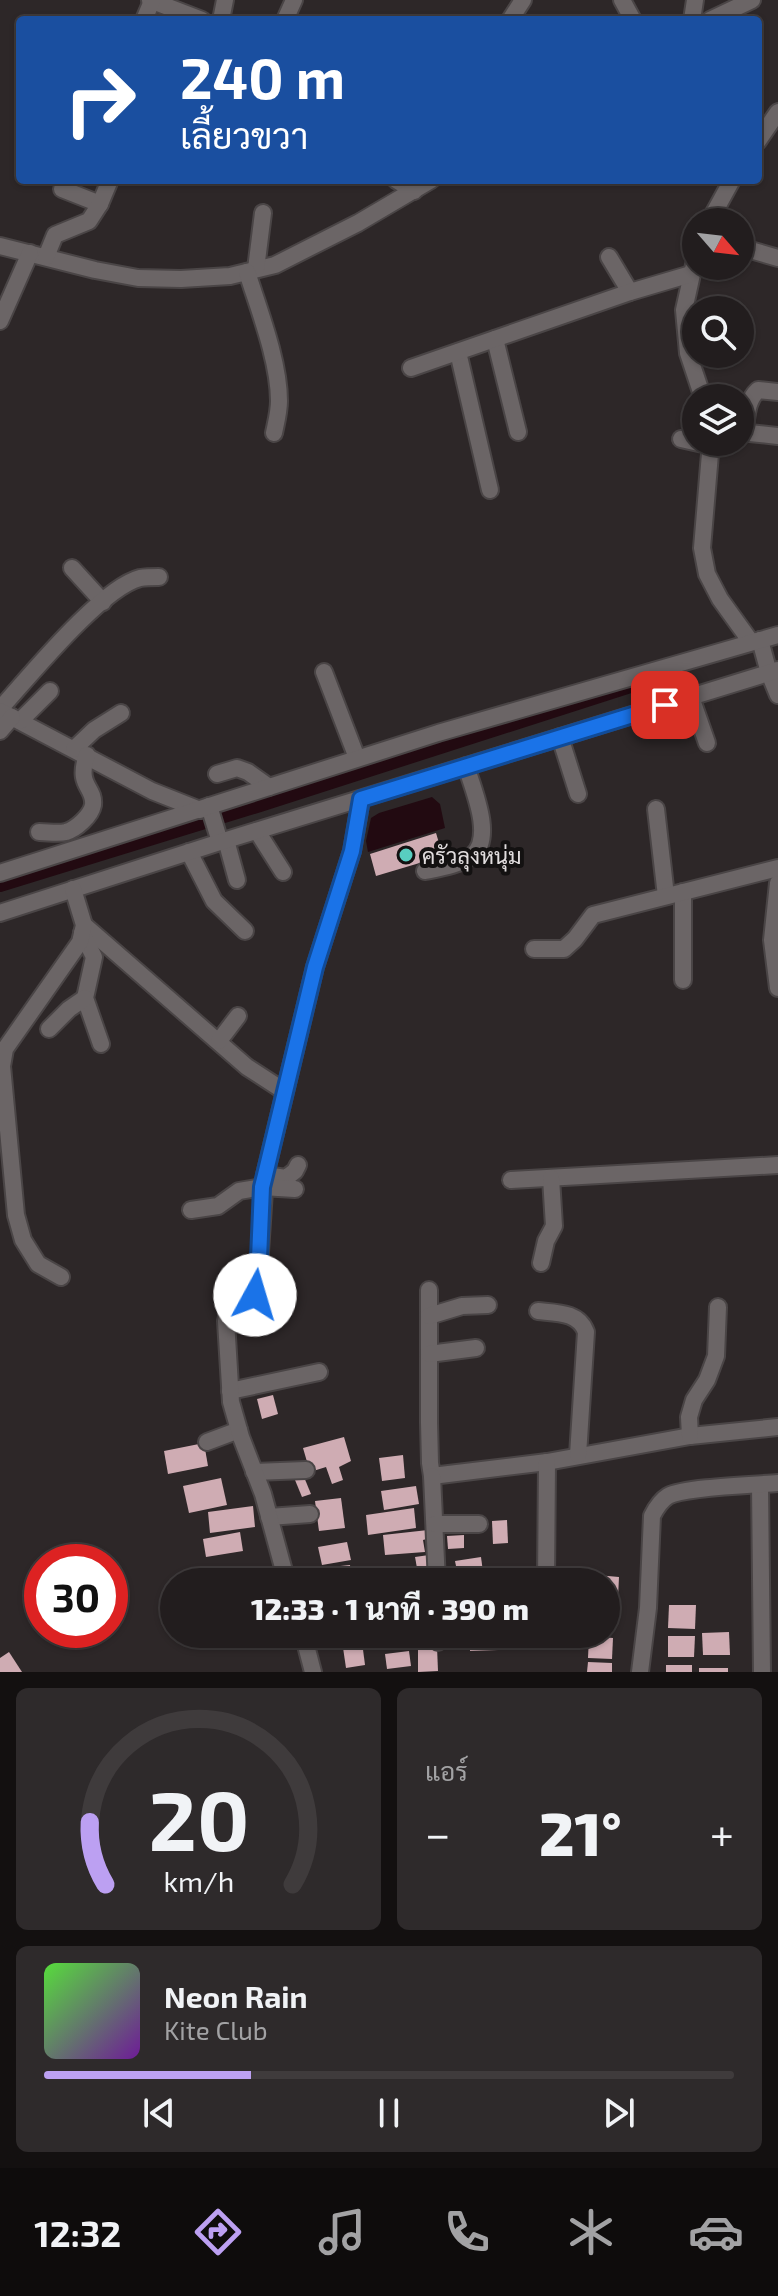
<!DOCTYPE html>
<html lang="th">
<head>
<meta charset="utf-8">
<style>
  :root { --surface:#221d1e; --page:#2e2a2b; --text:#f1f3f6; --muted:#a2a2a4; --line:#3f3b3c; --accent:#bca0f2 }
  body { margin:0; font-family:"Exo 2",Sarabun,sans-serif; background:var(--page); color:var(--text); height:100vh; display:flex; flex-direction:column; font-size:30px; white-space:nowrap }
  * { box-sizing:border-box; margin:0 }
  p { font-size:26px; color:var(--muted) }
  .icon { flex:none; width:44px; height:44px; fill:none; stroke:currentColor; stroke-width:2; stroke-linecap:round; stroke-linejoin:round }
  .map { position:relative; height:1672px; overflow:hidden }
  .panel { display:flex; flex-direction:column; gap:16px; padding:16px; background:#131010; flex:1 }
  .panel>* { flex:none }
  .banner { position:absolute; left:16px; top:16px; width:746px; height:168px; border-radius:8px; box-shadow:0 2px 6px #0004,0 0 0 2px var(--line); background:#1a4fa0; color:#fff; overflow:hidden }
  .needle { width:52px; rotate:118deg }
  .fabs { position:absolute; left:682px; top:208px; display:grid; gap:16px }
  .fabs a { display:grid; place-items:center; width:72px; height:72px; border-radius:50%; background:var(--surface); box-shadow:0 2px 6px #0004,0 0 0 2px var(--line); font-size:40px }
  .speed { position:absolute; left:24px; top:1544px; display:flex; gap:16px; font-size:40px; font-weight:700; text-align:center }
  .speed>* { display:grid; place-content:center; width:104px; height:104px; border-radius:50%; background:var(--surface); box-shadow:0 2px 6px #0004,0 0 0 2px var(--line); line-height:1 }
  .speed .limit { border:12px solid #d22; background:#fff; color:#111 }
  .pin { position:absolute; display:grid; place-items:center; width:68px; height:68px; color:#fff; margin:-34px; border-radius:16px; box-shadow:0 4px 12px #0006 }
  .me { position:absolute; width:88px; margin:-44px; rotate:6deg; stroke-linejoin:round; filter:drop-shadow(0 0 6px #0008) }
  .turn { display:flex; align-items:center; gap:28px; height:168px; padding:0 32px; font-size:36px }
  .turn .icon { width:104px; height:104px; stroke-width:2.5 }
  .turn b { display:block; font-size:56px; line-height:68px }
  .big { font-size:60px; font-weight:800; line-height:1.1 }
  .panel .widget { flex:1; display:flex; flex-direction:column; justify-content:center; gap:12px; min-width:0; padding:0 28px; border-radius:12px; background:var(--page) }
  .panel .dial { align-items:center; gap:0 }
  .dial svg { height:208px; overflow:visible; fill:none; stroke:var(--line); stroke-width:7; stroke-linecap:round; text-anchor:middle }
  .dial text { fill:var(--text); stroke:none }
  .song { display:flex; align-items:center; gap:24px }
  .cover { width:96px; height:96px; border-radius:12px; background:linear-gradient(135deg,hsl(110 70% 55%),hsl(280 70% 35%)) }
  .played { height:8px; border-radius:4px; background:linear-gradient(90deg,var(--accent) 30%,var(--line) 30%) }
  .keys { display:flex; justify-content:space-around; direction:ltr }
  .heat { display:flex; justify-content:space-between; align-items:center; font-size:44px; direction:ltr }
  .panel .tiles { flex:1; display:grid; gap:16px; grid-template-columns:1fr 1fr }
  .widget:last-child { grid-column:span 2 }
  .trip { position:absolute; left:160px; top:1568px; width:460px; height:80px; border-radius:40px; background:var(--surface); box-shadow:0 2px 6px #0004,0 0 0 2px var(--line); font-weight:800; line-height:80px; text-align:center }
  .menu { display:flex; height:128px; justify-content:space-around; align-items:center; background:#0e0c0c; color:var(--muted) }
  .menu .icon { width:56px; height:56px }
  .menu .current { color:var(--accent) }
  .menu b { font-size:36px; color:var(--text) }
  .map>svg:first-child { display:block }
  .water { fill:#220a11 }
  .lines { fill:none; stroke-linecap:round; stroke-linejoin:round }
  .canal { stroke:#220a11; stroke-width:14 }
  .building { fill:#cfacb3 }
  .minor-casing { stroke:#4a4546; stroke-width:20 }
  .minor { stroke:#6b6566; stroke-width:16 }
  .route-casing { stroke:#114b97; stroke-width:20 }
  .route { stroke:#1a73e8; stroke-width:14 }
  .poi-dot { fill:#58cec0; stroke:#131111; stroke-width:3 }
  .labels { text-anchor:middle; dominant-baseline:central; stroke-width:8; stroke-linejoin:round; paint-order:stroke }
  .poi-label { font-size:22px; fill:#e1ddde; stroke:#131111; text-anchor:start }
</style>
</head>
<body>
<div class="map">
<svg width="778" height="1672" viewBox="0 0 778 1672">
  <rect width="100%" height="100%" fill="#2d2728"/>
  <!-- water -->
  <polygon class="water" points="432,797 440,804 445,828 368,852 366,841 371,818 379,813"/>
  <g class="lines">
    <!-- canal -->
    <polyline class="canal" points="0,885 260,805 652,679"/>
  </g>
  <!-- building -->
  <g class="building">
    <polygon points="436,833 443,856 376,876 370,854"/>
    <polygon points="273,1395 278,1414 262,1419 257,1399"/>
    <polygon points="344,1437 351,1461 339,1467 343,1480 332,1484 326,1467 310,1472 303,1448"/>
    <polygon points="204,1443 208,1466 168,1474 164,1451"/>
    <polygon points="403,1455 405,1478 382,1481 379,1458"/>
    <polygon points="304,1477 311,1494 302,1497 295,1480"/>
    <polygon points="221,1478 227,1505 189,1513 183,1486"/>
    <polygon points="416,1486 419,1504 384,1510 381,1491"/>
    <polygon points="341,1498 345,1528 319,1531 315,1501"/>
    <polygon points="253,1506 255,1527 210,1533 208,1512"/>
    <polygon points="414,1508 416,1528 368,1535 366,1515"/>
    <polygon points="507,1520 508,1543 493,1544 492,1521"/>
    <polygon points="428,1530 430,1538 423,1540 425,1552 385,1555 383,1535"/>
    <polygon points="240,1532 243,1551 206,1557 203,1539"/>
    <polygon points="464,1535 464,1548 448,1549 447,1536"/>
    <polygon points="347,1542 351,1560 322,1565 318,1547"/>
    <polygon points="429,1555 430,1566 417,1568 415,1557"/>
    <polygon points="481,1557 483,1572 458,1576 455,1561"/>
    <polygon points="350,1565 352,1582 323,1582 321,1568"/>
    <polygon points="310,1570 311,1582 295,1582 294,1572"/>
    <polygon points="241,1573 243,1582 213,1582 213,1581"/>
    <polygon points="597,1575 619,1577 618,1598 606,1597 606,1582 597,1582"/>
    <polygon points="669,1605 696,1605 695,1629 668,1628"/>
    <polygon points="606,1606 616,1607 615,1628 606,1628"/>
    <polygon points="729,1632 730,1655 703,1655 702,1633"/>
    <polygon points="341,1634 361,1634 365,1665 346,1668"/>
    <polygon points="470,1634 498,1634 498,1650 470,1651"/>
    <polygon points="409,1636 410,1647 397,1648 396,1637"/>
    <polygon points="589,1636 613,1638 612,1659 588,1658"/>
    <polygon points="668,1636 695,1636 694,1657 668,1657"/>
    <polygon points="418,1647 437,1647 438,1671 418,1672"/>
    <polygon points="409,1651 411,1666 387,1669 385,1654"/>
    <polygon points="9,1652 22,1672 0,1672 0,1658"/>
    <polygon points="588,1662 612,1663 612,1672 587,1672"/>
    <rect x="666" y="1665" width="26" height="7"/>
    <rect x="699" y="1668" width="29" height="4"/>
  </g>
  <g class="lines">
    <defs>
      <g id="minor">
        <polyline points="150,0 202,20"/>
        <polyline points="622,0 633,20"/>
        <polyline points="144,20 152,1"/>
        <polyline points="221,20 225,0"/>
        <polyline points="285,20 294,0"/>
        <polyline points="510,20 523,0"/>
        <polyline points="692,20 695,0"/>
        <polyline points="710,20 752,0"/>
        <polyline points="758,141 778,112"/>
        <polyline points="396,180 414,191"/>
        <polyline points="62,189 100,204"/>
        <polyline points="709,222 732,180"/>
        <polyline points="0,246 95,270 138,278 181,279 230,276 275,265 358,223 431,180"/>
        <polyline points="740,247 778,258"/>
        <polyline points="696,256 684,310 688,353 703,398"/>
        <polyline points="46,257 55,235 89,221 100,204 110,180"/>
        <polyline points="609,257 630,292"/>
        <polyline points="256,269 263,213"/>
        <path d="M247,272c12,38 32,89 32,129 0,11 -3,22 -5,32"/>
        <polyline points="0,321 30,253"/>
        <polyline points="495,339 518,432"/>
        <polyline points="458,352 490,490"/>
        <polyline points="411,368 630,292 691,274"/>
        <polyline points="740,432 778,436"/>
        <path d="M744,433c3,-16 2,-32 14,-43l20,2"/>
        <polyline points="681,439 712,446"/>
        <polyline points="711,442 702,548 707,574 720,599 751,642"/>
        <polyline points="72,568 103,602"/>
        <polyline points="760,640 769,673 778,695"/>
        <polyline points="324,672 357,758"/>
        <polyline points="691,697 707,743"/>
        <path d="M0,709c29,-32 101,-121 140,-131 6,-1 13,-1 19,-1"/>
        <polyline points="0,711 152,791 200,810"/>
        <polyline points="20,721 50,691"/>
        <polyline points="0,731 12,717"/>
        <polyline points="560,737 578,794"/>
        <polyline points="74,749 94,730 121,713"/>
        <polyline points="217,774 237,768 248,772 269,787"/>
        <polyline points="209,806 220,842"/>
        <polyline points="656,809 666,896"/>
        <polyline points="257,831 283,872"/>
        <path d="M39,832c9,0 19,2 27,0 10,-3 25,-16 27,-27 2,-19 -17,-18 -6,-50"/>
        <polyline points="226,840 237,880"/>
        <polyline points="189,852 214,901 245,931"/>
        <path d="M425,871c15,-3 35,-6 48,-16 21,-18 0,-66 -7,-89"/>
        <polyline points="0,873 438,733 778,635"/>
        <polyline points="778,883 772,940 778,988"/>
        <polyline points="683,892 683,980"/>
        <polyline points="0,913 220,842 778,670"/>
        <polyline points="84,925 247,1067 284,1091"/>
        <polyline points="82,933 94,957 85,998 101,1044"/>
        <polyline points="534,949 564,949 575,939 593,915 778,868"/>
        <polyline points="49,1029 69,1009 85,998"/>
        <polyline points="219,1041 238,1016"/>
        <polyline points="265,1175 286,1178 295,1171 298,1165"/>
        <polyline points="511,1180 778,1165"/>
        <polyline points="191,1210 218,1206 239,1191 262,1187 295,1189"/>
        <polyline points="541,1263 546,1241 554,1226 551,1178"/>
        <polyline points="61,1277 38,1264 23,1240 16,1215 2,1066 5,1049 80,942 84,925 73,889"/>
        <polyline points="429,1290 429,1422 430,1463 432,1476 547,1462 690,1436 778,1427"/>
        <path d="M538,1311c19,2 41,1 48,21l-8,123"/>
        <polyline points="429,1316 462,1306 488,1305"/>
        <polyline points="429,1354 476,1348"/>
        <polyline points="230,1391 319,1372"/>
        <polyline points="690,1436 689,1417 694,1400 707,1380 716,1356 718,1307"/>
        <polyline points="207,1442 239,1430"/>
        <polyline points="254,1472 306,1470"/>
        <polyline points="432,1476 437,1582"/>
        <polyline points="760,1485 762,1672"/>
        <polyline points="269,1517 310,1514"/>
        <polyline points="435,1524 479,1524"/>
        <polyline points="287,1582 263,1494 241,1437 231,1402 226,1321 229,1309 255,1295 258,1283 265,1175 315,967 352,851 361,799"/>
        <polyline points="546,1582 547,1462"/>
        <polyline points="303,1634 313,1672"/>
        <polyline points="438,1634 438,1642"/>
        <polyline points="305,1641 335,1637"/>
        <path d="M640,1672l8,-64 4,-92c4,-8 8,-15 16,-20 17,-9 87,-11 110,-13"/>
      </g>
    </defs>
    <!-- minor casing -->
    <use href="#minor" class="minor-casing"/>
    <!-- minor -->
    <use href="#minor" class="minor"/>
  </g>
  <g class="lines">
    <defs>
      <polyline id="route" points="255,1295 258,1283 262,1187 265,1175 315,967 352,851 361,799 665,705"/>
    </defs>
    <!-- route casing -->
    <use href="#route" class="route-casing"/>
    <!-- route -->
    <use href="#route" class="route"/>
  </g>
  <!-- markers -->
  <circle class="poi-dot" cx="406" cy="855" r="8"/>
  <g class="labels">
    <!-- poi labels -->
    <g class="poi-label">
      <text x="422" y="855">ครัวลุงหนุ่ม</text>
    </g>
  </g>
</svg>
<div class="fabs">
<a><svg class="needle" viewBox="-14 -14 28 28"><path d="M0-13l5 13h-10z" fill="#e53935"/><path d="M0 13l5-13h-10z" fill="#a2a2a4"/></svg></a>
<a><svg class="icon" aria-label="search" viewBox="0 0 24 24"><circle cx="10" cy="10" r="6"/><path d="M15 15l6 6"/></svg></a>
<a><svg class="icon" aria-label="layers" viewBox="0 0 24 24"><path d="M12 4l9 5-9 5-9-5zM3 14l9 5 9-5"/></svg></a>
</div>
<div class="speed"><div class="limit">30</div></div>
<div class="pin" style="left:665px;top:705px;background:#d93025"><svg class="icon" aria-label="arrive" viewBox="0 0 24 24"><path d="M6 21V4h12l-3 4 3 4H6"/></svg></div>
<svg class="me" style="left:255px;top:1295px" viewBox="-20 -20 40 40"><circle r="19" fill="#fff"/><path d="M0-13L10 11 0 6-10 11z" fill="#1a73e8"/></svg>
<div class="trip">12:33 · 1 นาที · 390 m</div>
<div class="banner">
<div class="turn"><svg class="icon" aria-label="right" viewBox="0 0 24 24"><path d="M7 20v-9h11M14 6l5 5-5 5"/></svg><div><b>240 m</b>เลี้ยวขวา</div></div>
</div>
</div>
<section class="panel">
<div class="tiles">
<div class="widget dial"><svg viewBox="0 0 100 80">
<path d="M14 69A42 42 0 1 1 86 69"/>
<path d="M14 69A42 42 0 0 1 8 45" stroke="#bca0f2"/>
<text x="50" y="56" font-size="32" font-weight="700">20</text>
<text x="50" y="72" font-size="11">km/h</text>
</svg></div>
<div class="widget"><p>แอร์</p>
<div class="heat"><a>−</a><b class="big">21°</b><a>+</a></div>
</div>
<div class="widget">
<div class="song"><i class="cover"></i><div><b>Neon Rain</b><p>Kite Club</p></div></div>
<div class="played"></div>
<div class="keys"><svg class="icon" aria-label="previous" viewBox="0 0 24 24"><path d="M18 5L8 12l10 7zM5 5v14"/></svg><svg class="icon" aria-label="pause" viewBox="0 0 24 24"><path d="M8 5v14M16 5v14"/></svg><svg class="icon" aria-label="next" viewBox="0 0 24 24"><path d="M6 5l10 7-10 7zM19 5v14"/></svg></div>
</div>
</div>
</section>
<nav class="menu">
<b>12:32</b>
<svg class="icon current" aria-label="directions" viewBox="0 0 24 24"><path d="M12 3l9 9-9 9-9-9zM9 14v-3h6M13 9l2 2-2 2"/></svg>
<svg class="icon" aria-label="music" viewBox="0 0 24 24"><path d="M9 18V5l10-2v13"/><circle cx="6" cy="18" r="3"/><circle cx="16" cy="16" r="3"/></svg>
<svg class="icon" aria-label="phone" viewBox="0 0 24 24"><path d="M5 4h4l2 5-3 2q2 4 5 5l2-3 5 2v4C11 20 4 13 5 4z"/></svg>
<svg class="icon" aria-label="climate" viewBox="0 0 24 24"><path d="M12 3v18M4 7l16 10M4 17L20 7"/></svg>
<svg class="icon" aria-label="car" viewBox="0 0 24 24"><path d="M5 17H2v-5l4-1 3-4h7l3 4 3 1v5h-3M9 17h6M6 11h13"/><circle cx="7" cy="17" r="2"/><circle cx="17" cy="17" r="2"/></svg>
</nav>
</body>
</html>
